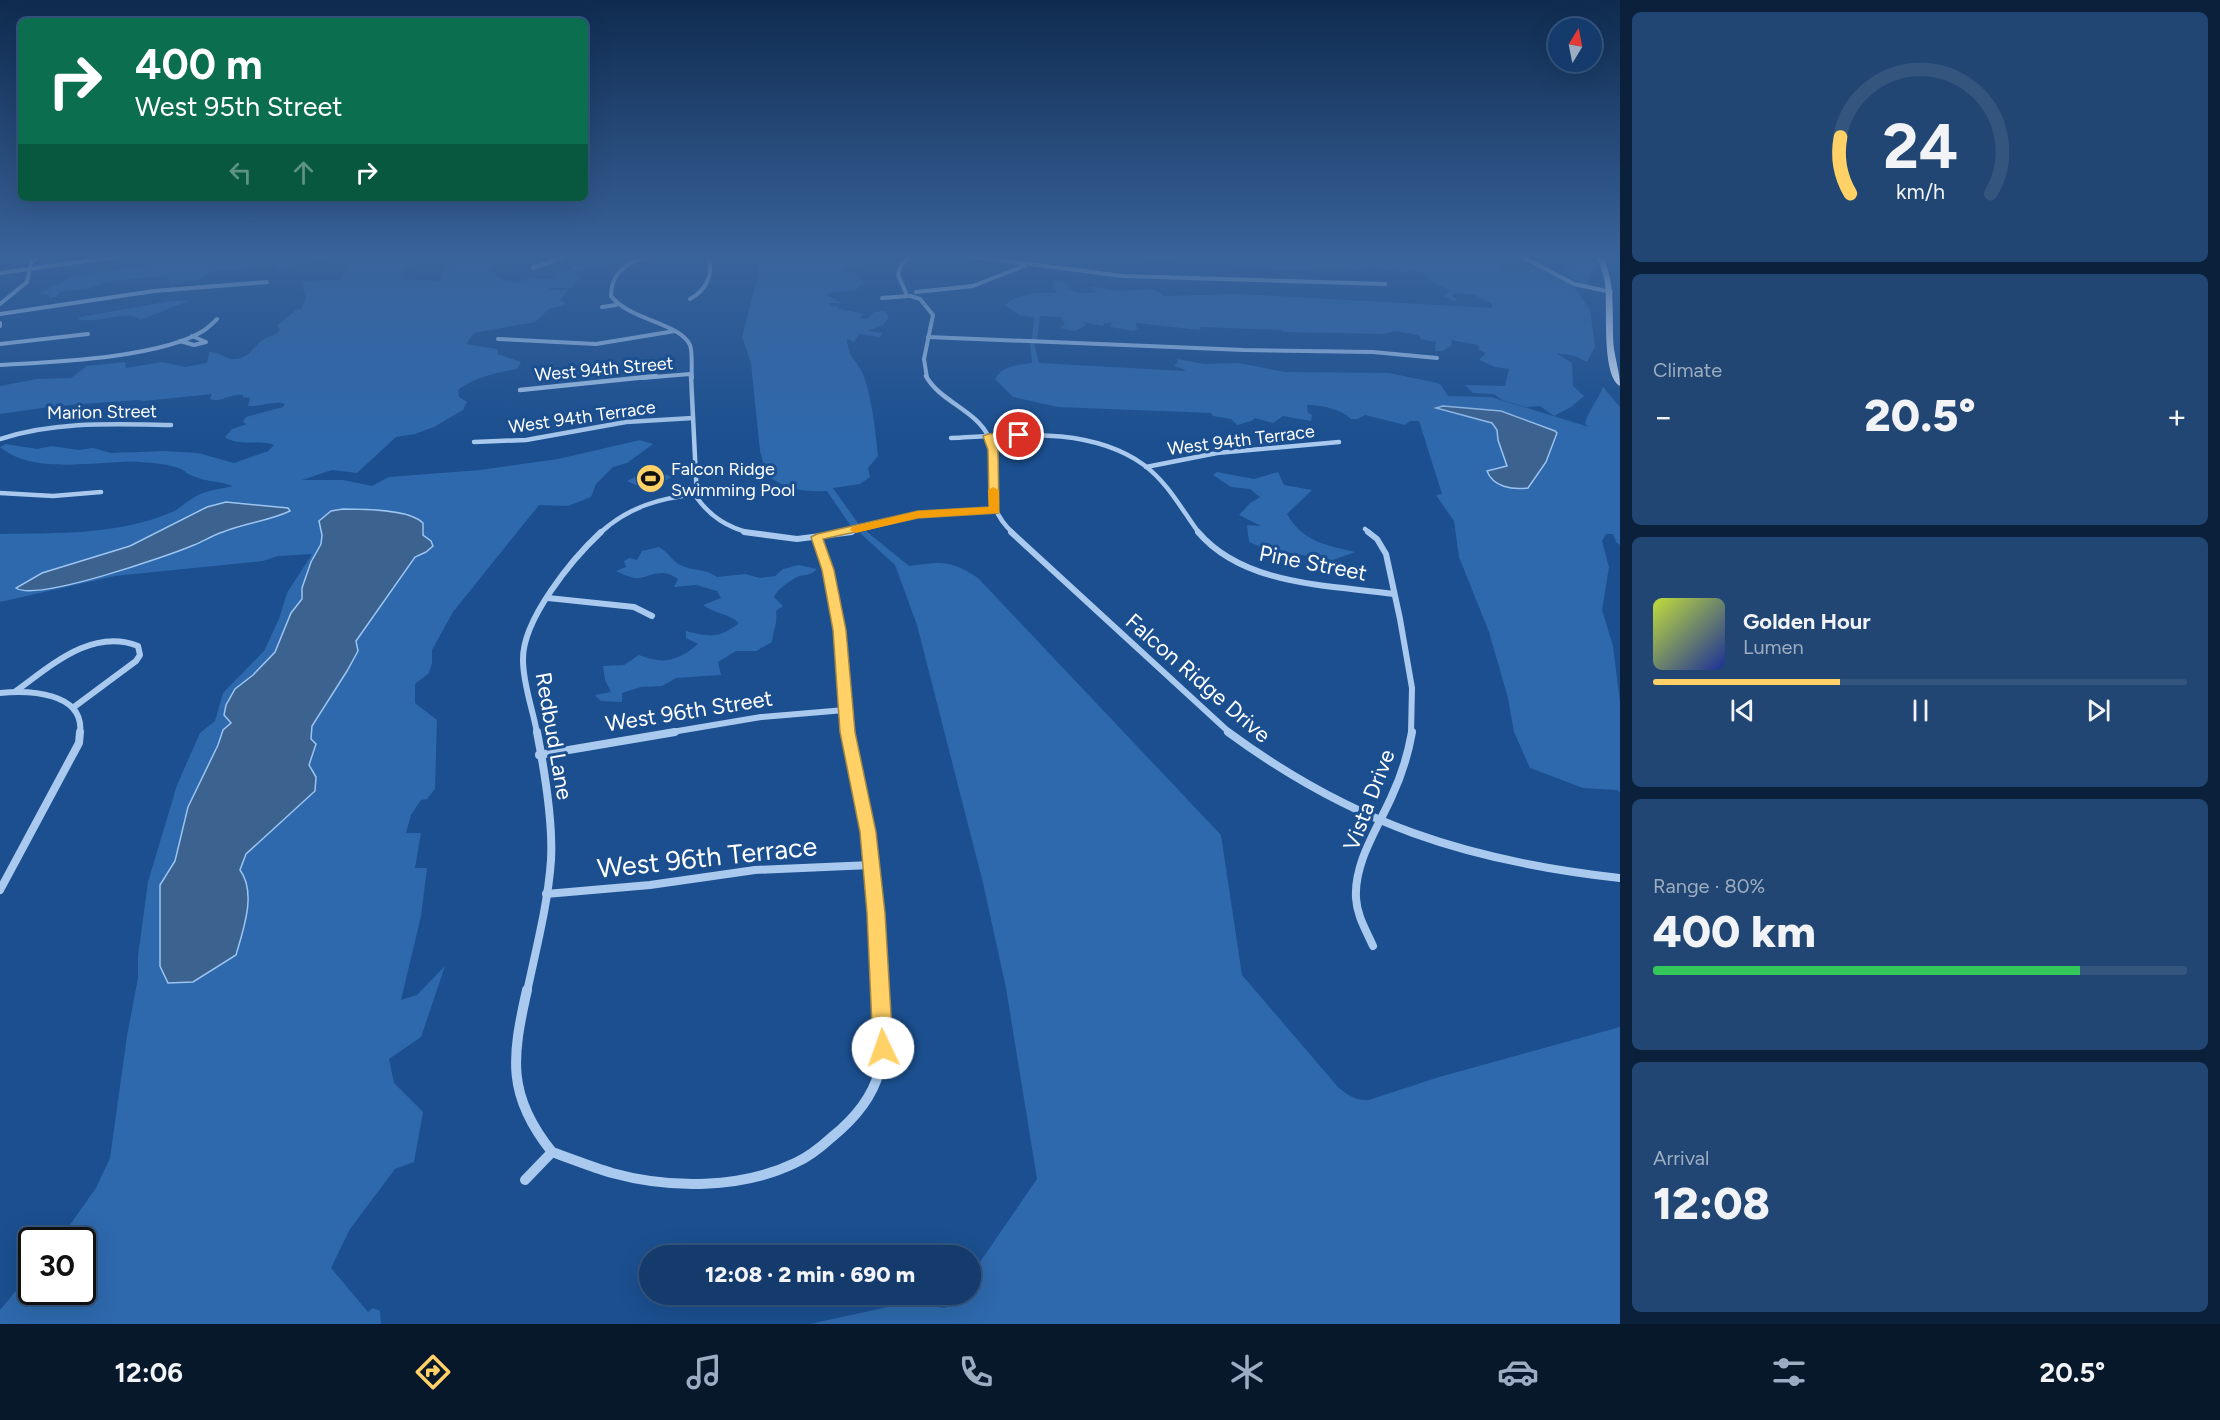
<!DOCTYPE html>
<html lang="en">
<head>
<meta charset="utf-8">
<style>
  :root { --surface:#143b6b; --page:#214673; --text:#f1f3f6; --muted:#9dadc1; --line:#33557e; --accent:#ffd166 }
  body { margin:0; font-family:Figtree,sans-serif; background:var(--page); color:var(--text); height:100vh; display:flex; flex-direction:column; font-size:22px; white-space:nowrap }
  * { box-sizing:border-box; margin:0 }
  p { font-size:20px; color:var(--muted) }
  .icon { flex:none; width:33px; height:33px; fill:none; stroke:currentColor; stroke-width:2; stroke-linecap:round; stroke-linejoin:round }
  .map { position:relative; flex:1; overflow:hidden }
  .drawer { display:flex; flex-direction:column; gap:12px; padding:12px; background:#0b203b; width:600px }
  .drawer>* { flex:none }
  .banner { position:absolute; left:18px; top:18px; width:570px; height:183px; border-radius:9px; box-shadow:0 6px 24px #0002,0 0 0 2px var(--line); background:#0b6e4f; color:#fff; overflow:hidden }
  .needle { width:39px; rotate:10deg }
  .fabs { position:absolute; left:1548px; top:18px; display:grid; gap:12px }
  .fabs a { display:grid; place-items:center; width:54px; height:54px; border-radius:50%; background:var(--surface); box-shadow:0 6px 24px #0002,0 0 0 2px var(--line); font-size:30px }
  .speed { position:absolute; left:18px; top:1227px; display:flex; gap:12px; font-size:30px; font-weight:700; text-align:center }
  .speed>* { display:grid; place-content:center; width:78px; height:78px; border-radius:50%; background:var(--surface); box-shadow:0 6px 24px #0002,0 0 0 2px var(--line); line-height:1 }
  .speed .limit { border:3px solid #111; border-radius:9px; background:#fff; color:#111 }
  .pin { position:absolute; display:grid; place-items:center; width:51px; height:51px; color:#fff; margin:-26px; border:3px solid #fff; border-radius:50%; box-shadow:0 2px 6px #0007 }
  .me { position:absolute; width:66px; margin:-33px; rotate:357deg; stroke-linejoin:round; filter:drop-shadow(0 0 4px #0008) }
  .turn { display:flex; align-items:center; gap:21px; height:126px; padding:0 18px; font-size:27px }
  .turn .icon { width:78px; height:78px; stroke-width:2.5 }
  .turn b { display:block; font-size:42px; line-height:51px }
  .lanes { display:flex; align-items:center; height:57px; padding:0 18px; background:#0003; justify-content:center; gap:30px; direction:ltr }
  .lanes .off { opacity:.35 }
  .big { font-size:45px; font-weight:800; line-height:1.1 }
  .drawer .card { flex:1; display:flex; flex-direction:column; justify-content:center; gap:9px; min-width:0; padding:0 21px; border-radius:9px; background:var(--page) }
  .drawer .dial { align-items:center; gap:0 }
  .dial svg { height:156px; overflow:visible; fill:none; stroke:var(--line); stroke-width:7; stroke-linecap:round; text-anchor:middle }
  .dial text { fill:var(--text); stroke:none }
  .song { display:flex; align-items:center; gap:18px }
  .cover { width:72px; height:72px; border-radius:9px; background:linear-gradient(135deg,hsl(70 70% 55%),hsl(230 70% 35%)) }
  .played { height:6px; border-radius:3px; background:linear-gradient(90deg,var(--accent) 35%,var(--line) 35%) }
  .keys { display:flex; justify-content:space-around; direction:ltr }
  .heat { display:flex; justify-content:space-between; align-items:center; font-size:33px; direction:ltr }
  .charge { height:9px; border-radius:4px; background:linear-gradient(90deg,#34c759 80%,var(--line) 0) }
  .trip { position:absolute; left:639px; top:1245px; width:342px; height:60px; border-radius:30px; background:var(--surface); box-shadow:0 6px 24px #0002,0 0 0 2px var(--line); font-weight:800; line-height:60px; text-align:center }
  .dock { display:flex; height:96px; justify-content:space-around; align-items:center; background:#08182b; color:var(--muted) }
  .dock .icon { width:42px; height:42px }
  .dock .current { color:var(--accent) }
  .dock b { font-size:27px; color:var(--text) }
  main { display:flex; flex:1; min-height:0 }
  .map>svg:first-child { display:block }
  .green { fill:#2e69ad }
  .water { fill:#3c6290; stroke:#9cc4f0; stroke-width:1.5 }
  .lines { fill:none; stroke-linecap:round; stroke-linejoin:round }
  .minor-far4 { stroke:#a9c9ee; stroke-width:4 }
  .minor-far3 { stroke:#a9c9ee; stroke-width:4.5 }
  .minor-far2 { stroke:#a9c9ee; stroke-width:6 }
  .minor-far1 { stroke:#a9c9ee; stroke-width:8 }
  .minor { stroke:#a9c9ee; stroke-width:10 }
  .secondary { fill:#d6e6fa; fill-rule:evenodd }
  .route { fill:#ffd166; stroke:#a68842; stroke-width:1.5 }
  .slow { fill:#f59e0b }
  .labels { text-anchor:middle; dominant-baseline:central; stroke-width:6; stroke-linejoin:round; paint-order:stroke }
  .far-street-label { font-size:18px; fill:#fff; stroke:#1b4f8f }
  .far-poi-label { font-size:18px; fill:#fff; stroke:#1b4f8f; text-anchor:start }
  .street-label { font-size:22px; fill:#fff; stroke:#1b4f8f }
  .near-street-label { font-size:27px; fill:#fff; stroke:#1b4f8f }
</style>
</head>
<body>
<main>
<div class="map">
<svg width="1620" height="1324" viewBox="0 0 1620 1324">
  <rect width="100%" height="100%" fill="#1b4f8f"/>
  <!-- green -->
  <g class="green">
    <polygon points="232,257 333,258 301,262 280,270 273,266 213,271 199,280 171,284 166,276 111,281 90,288 60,292 56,297 49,298 49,295 39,293 72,277 82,275 150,265"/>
    <path d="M339,257h84l-23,15 3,4 -4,3 42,2v-8l21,-16h44l-9,3 4,2 -15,7c14,10 30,20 45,7l7,3 17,-1 -2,-5 19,-3v-5l37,1 -22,1 -11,7 5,3 -9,11h-21l-1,2h18l-8,10 6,3 -5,3 -12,3 -14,13 -61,11 -8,11 31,5 1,5 23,8 -4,7c-19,3 -45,9 -59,21l1,7 8,5 -4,8 -29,17 -19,7 -19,3 -39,36 -25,-3 -30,10h41l29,6 17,-9 91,-7 78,-11 82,-19 13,4 -26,19 -14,4 -17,17 -5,13 -23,9 -29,-1 -86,107 -21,38v13l-3,10 -14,11v19l22,17 -2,69 -8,10 -6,1 -10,15 -5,18h15l-6,35h12l-6,48 -20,84 16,-5 28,-29 -24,71 -32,22 5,24 29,29 -9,50 -19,7 -45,60 -19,39 37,44 5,-4 7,3 1,13h-381v-14l31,-37 1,19h50v-52h-23l37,-52 14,-30 17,-122 11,-58v-22l10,-74 29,-97 23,-52 15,-12 8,-28 41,-42 15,-32 8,-26 25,-39 -34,2 -15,5 -148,15 -115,26v-68c57,-1 116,1 170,-21 10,-4 18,-13 28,-18 11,-5 23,-6 35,-9 -12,-5 -27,-4 -40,-10 -4,-1 -8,-5 -12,-7 -12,-5 -28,-6 -41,-7 -41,-2 -106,14 -140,-15l6,-3 31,5 15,-3 26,4 15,-2 18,5 54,-2 33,2 36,10 34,-12 6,-6c-15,-6 -35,2 -49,-8l7,-8 15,-5 -4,-2 3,-5 37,-10 2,-3c-11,-4 -25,3 -37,2l2,-8 -7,-1v-2c-12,-2 -22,8 -33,4l2,-5 -68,7 -6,-1 -82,6 -56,8v-28l37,-7 34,-1 16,-12 38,-4 1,6 36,-6 23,5 22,-4 2,-11c9,-1 15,6 23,7 17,1 21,-13 32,-20 6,-4 11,-2 16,-9l-3,-4c3,-5 13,-9 18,-16l6,-1 5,-10 -4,-18 38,-1 9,-17z"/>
    <path d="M752,257h116l-7,8 -14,3 -2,4 11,1 8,10 -9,7 -27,3v3l13,7h-13l4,4 5,-1 3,3 25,5 -5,3 2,2h5l7,-7 11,-1 4,7 -6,7 -16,6 16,2 -3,4 -21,-3 -5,8 -7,-3c1,18 8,19 15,33 9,19 14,62 16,84l-10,12 2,9 -10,7 -27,4 27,38 -8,2 -25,-37c-22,1 -38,-1 -56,-13l-1,-9 -7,-7 -3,-11 -9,-88 -9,-26 17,-66v-10l-12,-1z"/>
    <path d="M1121,257h367l14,6 -3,4c17,12 31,2 42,0l33,20 16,23 5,37 -8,15 -12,-6 -19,-3 16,10 1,23 11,10 -13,11 -17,9 -14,-10 -14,1 -24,-7 -8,-6 -21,-1 -8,-8 40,1 4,-17 -14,-2 -16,-7 7,-7 -9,-4 3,-1 -2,-3 -27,-5 1,5 -10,6h-7l1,-9 -15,-3 -2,-4 -24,-4 -11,3 -100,-2 -2,-2 -81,-3 -1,3 -63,-7 -2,2 3,3 -4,3 -24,-4 2,-4h-8l-1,3 -20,-4 3,3 -11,6 -15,-3 5,-4 -4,-7 -21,-1 -3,24h-5l2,-23 -15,-2 -14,-10c12,-11 36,-14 52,-12l-5,-9 2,-4 9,1c8,13 19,13 34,11l-7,-4 1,-2 27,5 35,-2 9,5 -1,1 4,1 73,-2 254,14v-4l-17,-9 -21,-2 -2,4 5,2 -3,2 -11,-5 8,-5 -22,-10 -5,-8 -13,-3 -10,3 -11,-4 -2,2 -16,-4 -4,2 -9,-2 -1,3c-17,-3 -36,-2 -53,0 -9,2 -19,-2 -29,1l-5,-5 -27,1 -11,-4 -43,-1z"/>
    <polygon points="1581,257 1590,257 1597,265 1589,275 1588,285 1578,283 1561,270 1589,260"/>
    <path d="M171,301h17l-48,19c-12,-12 -41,5 -62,-1l2,-2z"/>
    <path d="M1030,343h4l5,20 146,8 -1,-2 -10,-3 4,-4 -1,-3 27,5 34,-1 47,9 104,1 48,10 4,2 7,11 43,1 98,30 -4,-3c3,-13 13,-24 18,-37l17,20v138l-4,-3 -3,-8h-7l-4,7 7,26 -7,43 11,36 7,56v90l-3,-2 -34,-2 -53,-20 -16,-36 -6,-34 -19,-66 -30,-75 -5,-36 -18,-26 6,-1 -23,-73h-9l-5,4 -40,-10 -7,4h-7c-10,-10 -30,-14 -44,-14l1,8 4,2 -1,6 -28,-5 -10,7 -18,-5 -4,3 -14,4 -6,-6 -18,-3 -2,-3 -153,-6 -45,-10 -18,-18c8,-14 23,-14 37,-16z"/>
    <polygon points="652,469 672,477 648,490 627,481"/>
    <path d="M1217,472l37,7 24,-7 6,13 28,5 -25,24c16,28 39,31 68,38l-22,8 -67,-11 -17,-7 -2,-17 14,1 -22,-11 11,-12 10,-6 -10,-8 -19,-2 -18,-12z"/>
    <path d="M866,531l43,35c33,-4 40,-7 69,12l243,257 21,140 96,112c10,8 17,14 31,13l70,-23 181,-50v297h-810l96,-21 39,5 10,-13 15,-1 1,-19 66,-96 -31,-191 -23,-105 -66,-258 -22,-60 -35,-32z"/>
    <path d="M659,547c9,5 11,11 18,16 13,9 26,4 40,14l28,-3 15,4 15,-2 8,-7 16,-4 18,4c-9,9 -13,4 -22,9 -7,4 -18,12 -21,19l9,9 -7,5c2,11 -3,20 -4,31l-16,9h-20l-18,11 3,13 -45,3 -14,8 -21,1 -19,6v9l-21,-1 -6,-6 16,-3 -6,-12 -2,-14 21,-1 15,-10c24,10 39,6 59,-11l-12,-6v-7c24,6 32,8 53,-8 -11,-10 -24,-9 -36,-18l18,-7 -4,-7 -21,-6 -22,2 4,-8c-16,-11 -23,-4 -38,-1 -8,1 -18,-4 -24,-7l10,-4 -2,-6 6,-3 7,2 5,-9z"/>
  </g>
  <!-- water -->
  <g class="water">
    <path d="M1443,406l58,5 54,20 2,2 -11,29 -18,26c-16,2 -35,-1 -41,-17l20,-5 -9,-26 -1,-10 -5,-7 -56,-15z"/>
    <path d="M226,502l62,6 2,3c-21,10 -45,12 -67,21 -10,3 -19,9 -29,13 -26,11 -158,57 -178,43l26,-15 88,-27 77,-39z"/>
    <path d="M343,509c19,0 67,0 80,14v12l8,6 2,5 -7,6 -11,5 -59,84 2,10 -11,20 -35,55 -1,13 5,5 -7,21 7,12 -1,14 -69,63 -6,16c17,23 3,60 -4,85l-43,27 -25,1 -8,-17v-81l15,-24 13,-54 30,-62 5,-15 8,-7 -7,-8 2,-10 9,-16 18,-14 22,-23 16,-39 11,-14v-11l9,-26 10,-18 1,-9 -3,-14 12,-10z"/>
  </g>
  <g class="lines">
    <!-- minor-far4 -->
    <g class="minor-far4">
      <path d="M647,257c-21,6 -36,16 -36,39 18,24 69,27 79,49 3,8 1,24 2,33"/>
      <polyline points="975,257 1123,276 1385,284"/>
      <polyline points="1523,257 1574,284 1611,292"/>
      <polyline points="533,268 563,257"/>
      <polyline points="0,273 114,257"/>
      <polyline points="916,292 973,286 1024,266"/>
      <polyline points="906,293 898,275 901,265 909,257"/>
      <polyline points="911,296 920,299 933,315 924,359 927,378"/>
      <polyline points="882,298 909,296"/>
      <path d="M690,299c15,-8 25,-25 18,-42"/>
      <polyline points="0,304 27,282 31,263 39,257"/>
      <polyline points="602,307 616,305"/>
      <polyline points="0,314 154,291 267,282"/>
      <polyline points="0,323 0,326"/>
      <polyline points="928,337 1244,350 1373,352 1437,358"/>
      <polyline points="498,339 596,344 675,331"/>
      <polyline points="180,341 194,345 206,342 192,336"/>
      <polyline points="0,344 88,334"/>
      <path d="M0,365c52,-3 160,-7 203,-34 5,-3 10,-8 14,-12"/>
      <polyline points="642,378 690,374"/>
    </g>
    <!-- minor-far3 -->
    <g class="minor-far3">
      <path d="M691,376l6,122c14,19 30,29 53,35"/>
      <path d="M926,376c14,26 51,34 63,62 15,37 -13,61 24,95"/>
      <polyline points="520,390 656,376"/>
      <path d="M951,438c63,-3 139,-12 193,27 24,18 38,45 55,68"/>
      <path d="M0,439c56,-18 113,-15 171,-14"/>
      <polyline points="474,442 526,440 626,422 693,418"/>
      <polyline points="1146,467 1217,453 1339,442"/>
      <polyline points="0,493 53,496 101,492"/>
      <polyline points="1365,529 1370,533"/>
      <path d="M600,533c28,-26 60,-35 97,-39"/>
      <polyline points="845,533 917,515 995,510"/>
    </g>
    <!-- minor-far2 -->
    <g class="minor-far2">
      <polyline points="744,532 797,539 852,532"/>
      <polyline points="1011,532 1230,733"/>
      <path d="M1198,532c46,54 131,53 196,62"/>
      <polyline points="1368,532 1377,539 1386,554 1400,619 1412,688 1411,733"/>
      <polyline points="817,537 828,570 840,630 848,733"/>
      <polyline points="548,598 634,607 652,616"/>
      <path d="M16,691c36,-26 76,-63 122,-45l2,9 -4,6 -62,46"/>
      <path d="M0,693c28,-3 85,-1 80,40"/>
      <path d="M537,733c-4,-24 -14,-48 -14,-73 -1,-40 49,-101 78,-128"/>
      <polyline points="666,733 761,717 845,710"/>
    </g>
    <!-- minor-far1 -->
    <g class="minor-far1">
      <polyline points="848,732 868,832 876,913 880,992"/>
      <path d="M1228,732c125,92 239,129 392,146"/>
      <polyline points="539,755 675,732"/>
      <polyline points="0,890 79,743 80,732"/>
      <polyline points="546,894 650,885 755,870 871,865"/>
      <path d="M1373,946c-7,-16 -16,-30 -17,-48 -2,-35 21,-69 35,-100 10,-21 17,-43 21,-66"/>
      <path d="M527,992c9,-43 21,-88 24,-132 2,-36 -7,-92 -14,-128"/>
    </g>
    <!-- minor -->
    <g class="minor">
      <path d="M527,990c-15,67 -21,105 25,162"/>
      <path d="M552,1152c20,7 40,15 60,21 58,16 129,16 183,-10 14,-6 26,-16 37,-26 21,-17 40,-39 47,-65 7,-26 2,-55 1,-82"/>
      <polyline points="525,1180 552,1152"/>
    </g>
    <!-- secondary -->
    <path class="secondary" d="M1597,257h6c14,29 8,61 11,92 2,13 6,25 6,37 -19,-11 -12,-80 -15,-102 -1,-10 -4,-18 -8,-27z"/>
  </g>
  <!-- sky -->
  <linearGradient id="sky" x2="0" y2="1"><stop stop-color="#0f2b4f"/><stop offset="0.58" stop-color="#39639b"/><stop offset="1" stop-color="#39639b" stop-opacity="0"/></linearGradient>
  <rect width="1620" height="442" fill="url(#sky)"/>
  <!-- route -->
  <polygon class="route" points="1019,432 1022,433 1022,437 994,439 998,450 999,513 918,518 823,539 834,570 846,630 855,732 876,832 885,913 893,1048 890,1055 883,1057 876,1055 873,1048 867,913 860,832 840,732 833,630 822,570 811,537 817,534 918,511 989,507 988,450 983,436 988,434"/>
  <!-- slow -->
  <polygon class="slow" points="993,487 999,490 999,513 918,518 856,533 850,530 852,527 918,511 989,507 988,490"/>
  <!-- icons -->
  <defs>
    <symbol id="stadium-disc" viewBox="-11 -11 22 22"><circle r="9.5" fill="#ffd166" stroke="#1b4f8f"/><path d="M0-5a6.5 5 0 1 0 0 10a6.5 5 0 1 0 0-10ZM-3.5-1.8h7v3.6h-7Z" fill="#111"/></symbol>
  </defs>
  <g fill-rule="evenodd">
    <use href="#stadium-disc" x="634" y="462" width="33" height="33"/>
  </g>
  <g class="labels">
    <!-- far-street labels -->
    <g class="far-street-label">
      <text transform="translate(604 369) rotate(-5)">West 94th Street</text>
      <text transform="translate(102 412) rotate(-1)">Marion Street</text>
      <text transform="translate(582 417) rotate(-8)">West 94th Terrace</text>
      <text transform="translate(1241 440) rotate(-7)">West 94th Terrace</text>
    </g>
    <!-- far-poi labels -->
    <g class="far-poi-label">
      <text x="671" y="469">Falcon Ridge<tspan x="671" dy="21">Swimming Pool</tspan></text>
    </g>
    <!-- street labels -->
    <g class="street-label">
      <text transform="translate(1313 563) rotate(11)">Pine Street</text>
      <text transform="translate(1198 678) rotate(41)">Falcon Ridge Drive</text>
      <text transform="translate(689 711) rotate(-9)">West 96th Street</text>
      <text transform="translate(554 736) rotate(80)">Redbud Lane</text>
      <text transform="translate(1369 800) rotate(-69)">Vista Drive</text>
    </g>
    <!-- near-street labels -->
    <g class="near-street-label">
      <text transform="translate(707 857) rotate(-6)">West 96th Terrace</text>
    </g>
  </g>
</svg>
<div class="fabs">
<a><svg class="needle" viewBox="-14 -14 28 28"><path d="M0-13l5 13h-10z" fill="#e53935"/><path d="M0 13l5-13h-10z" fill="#9dadc1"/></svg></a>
</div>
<div class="speed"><div class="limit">30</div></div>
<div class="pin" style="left:1019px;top:435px;background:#d93025"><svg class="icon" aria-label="arrive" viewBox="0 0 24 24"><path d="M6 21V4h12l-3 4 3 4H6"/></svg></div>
<svg class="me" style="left:883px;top:1048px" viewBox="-20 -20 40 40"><circle r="19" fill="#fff"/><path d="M0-13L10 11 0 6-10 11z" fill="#ffd166"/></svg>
<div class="trip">12:08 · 2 min · 690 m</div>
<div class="banner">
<div class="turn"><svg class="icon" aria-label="right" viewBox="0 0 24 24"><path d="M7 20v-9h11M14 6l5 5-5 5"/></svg><div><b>400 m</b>West 95th Street</div></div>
<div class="lanes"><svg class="icon off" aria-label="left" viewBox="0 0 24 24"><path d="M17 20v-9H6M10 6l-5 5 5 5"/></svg><svg class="icon off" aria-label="ahead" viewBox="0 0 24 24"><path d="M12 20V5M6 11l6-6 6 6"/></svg><svg class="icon" aria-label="right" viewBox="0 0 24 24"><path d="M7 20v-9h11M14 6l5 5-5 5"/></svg></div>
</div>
</div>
<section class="drawer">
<div class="card dial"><svg viewBox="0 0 100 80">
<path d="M14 69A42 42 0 1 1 86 69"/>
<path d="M14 69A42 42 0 0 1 9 40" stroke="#ffd166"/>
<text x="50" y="56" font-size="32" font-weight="700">24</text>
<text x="50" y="72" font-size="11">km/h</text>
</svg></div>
<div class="card"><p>Climate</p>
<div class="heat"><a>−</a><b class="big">20.5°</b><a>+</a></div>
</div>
<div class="card">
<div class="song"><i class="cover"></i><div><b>Golden Hour</b><p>Lumen</p></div></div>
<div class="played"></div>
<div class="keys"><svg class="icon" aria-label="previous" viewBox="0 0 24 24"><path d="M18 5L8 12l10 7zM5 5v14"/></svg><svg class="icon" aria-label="pause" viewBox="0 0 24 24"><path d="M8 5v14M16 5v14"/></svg><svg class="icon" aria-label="next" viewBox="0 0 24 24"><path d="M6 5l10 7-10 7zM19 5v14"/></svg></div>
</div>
<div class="card"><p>Range · 80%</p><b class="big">400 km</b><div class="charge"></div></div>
<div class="card"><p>Arrival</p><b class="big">12:08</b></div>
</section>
</main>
<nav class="dock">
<b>12:06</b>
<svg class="icon current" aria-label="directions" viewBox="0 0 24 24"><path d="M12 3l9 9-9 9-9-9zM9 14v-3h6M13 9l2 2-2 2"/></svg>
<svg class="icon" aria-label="music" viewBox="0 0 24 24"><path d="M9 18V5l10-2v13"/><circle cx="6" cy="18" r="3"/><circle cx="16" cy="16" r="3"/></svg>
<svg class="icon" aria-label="phone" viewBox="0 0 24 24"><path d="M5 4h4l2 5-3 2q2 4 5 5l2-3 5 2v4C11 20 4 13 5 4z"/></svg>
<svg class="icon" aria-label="climate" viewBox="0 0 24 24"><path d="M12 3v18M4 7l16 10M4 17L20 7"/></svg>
<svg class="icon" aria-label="car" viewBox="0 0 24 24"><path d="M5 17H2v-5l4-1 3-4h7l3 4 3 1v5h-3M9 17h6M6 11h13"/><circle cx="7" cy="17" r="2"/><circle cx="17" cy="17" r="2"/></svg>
<svg class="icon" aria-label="filters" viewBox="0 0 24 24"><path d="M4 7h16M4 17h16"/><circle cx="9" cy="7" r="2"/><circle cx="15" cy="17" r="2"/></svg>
<b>20.5°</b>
</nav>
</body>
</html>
